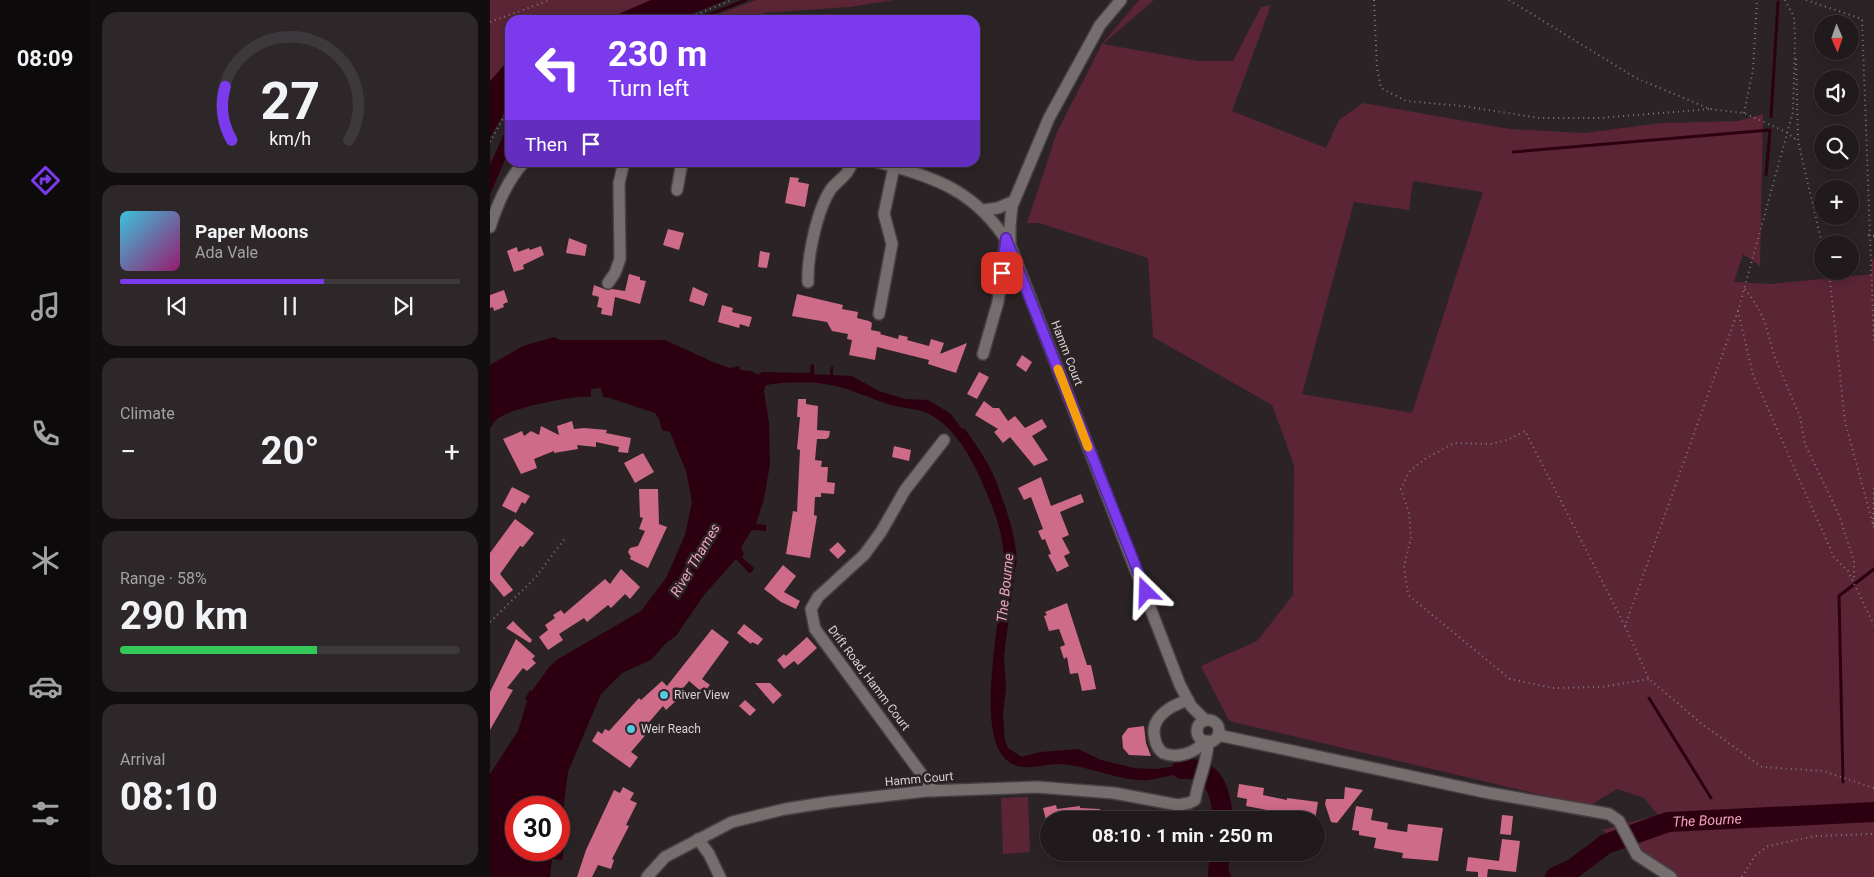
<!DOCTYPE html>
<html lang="en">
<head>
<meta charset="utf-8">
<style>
  :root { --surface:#201a1c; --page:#2d2729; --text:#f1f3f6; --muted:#a2a1a3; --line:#3d383b; --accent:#7c3aed }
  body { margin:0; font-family:Roboto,sans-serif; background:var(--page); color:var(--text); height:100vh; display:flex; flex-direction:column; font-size:19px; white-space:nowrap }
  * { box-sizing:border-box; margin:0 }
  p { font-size:16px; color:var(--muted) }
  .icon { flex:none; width:28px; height:28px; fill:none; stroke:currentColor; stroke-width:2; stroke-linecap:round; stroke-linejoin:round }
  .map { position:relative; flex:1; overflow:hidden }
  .sheet { display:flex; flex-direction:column; gap:12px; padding:12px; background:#120e0f; width:400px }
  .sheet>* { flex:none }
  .guide { position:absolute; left:15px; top:15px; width:475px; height:152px; border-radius:15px; box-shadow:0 2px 12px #0003,0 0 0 1px var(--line); background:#7c3aed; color:#fff; overflow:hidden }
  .needle { width:32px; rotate:178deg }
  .controls { position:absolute; left:1324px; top:15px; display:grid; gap:10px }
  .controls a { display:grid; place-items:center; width:45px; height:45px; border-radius:50%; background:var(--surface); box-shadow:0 2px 12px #0003,0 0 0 1px var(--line); font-size:25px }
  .speed { position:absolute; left:15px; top:796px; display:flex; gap:10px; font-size:25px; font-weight:700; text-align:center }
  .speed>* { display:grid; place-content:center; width:65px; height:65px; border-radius:50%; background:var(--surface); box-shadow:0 2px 12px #0003,0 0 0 1px var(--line); line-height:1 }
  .speed .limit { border:8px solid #d22; background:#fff; color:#111 }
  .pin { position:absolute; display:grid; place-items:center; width:42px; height:42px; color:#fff; margin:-21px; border-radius:10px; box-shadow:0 2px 8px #0006 }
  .me { position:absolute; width:55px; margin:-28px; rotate:338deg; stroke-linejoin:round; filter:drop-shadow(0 0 4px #0008) }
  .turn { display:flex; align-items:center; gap:18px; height:105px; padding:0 20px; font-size:22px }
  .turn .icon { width:65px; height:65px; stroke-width:2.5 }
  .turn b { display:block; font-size:35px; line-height:42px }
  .then { display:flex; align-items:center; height:48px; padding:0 20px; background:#0003; gap:10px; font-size:19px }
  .big { font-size:38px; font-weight:700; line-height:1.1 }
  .sheet .tile { flex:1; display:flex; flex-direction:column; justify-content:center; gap:8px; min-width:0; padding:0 18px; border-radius:15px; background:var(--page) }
  .sheet .dial { align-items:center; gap:0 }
  .dial svg { height:130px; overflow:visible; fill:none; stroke:var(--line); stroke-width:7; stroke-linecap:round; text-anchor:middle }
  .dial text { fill:var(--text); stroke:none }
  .song { display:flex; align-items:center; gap:15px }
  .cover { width:60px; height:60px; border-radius:8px; background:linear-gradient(135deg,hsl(190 70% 55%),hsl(320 70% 35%)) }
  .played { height:5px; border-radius:2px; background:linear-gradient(90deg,var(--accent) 60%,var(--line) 60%) }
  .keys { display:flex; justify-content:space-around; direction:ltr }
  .heat { display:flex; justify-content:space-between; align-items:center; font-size:28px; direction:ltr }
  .charge { height:8px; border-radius:4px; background:linear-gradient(90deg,#34c759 58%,var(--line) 0) }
  .trip { position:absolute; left:550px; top:811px; width:285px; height:50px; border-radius:25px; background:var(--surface); box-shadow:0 2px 12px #0003,0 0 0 1px var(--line); font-weight:700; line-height:50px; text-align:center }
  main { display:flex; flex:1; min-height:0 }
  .dock { display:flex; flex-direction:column; width:90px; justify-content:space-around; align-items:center; background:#0d0a0b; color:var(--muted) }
  .dock .icon { width:35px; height:35px }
  .dock .selected { color:var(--accent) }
  .dock b { font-size:22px; color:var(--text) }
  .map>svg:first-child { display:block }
  .green { fill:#5b2536; fill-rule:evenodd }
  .water { fill:#2d0011 }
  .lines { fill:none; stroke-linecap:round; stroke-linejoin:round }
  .stream { stroke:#2d0011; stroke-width:3 }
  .river { stroke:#2d0011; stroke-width:20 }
  .building { fill:#ce6b89 }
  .minor-casing { stroke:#474041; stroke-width:14 }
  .path { stroke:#80797b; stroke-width:2; stroke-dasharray:1 4; stroke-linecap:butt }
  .minor { stroke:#766d6f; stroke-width:11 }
  .route-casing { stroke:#51269a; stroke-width:12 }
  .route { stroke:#7c3aed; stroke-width:9 }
  .slow { stroke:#f59e0b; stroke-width:9 }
  .poi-dot { fill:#55cadf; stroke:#2b2325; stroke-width:2 }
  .labels { text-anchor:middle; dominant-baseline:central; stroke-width:5; stroke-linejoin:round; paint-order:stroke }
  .street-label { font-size:12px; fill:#d7d2d3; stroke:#2b2325 }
  .poi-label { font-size:12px; fill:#d7d2d3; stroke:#2b2325; text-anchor:start }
  .water-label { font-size:14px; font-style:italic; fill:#f2a4b9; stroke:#2b2325 }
</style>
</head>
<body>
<main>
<nav class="dock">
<b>08:09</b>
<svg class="icon selected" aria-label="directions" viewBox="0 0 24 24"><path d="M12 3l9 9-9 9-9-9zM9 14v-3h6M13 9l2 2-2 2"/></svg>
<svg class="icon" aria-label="music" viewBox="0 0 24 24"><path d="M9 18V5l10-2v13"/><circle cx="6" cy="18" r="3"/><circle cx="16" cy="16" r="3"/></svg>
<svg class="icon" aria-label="phone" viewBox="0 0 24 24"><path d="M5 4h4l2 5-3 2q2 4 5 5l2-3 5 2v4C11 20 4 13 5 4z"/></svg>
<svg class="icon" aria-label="climate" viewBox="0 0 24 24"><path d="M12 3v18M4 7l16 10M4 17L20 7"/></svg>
<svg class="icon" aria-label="car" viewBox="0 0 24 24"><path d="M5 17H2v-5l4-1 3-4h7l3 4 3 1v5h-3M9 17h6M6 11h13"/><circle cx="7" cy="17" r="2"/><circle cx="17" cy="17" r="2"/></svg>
<svg class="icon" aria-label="filters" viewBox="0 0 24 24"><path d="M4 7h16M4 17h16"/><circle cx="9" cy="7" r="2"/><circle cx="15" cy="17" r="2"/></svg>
</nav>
<section class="sheet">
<div class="tile dial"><svg viewBox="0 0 100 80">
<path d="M14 69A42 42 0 1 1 86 69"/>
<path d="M14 69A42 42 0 0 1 10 36" stroke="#7c3aed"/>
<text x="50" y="56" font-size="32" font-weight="700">27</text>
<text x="50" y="72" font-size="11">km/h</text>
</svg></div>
<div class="tile">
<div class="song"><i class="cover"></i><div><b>Paper Moons</b><p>Ada Vale</p></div></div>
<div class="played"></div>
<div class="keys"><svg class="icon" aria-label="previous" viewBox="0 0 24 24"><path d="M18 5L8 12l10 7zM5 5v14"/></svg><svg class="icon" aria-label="pause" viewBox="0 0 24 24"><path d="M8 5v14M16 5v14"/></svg><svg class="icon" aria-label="next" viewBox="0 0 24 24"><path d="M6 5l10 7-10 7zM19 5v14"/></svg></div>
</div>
<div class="tile"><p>Climate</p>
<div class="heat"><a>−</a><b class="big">20°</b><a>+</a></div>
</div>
<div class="tile"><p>Range · 58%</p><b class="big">290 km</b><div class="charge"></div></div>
<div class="tile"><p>Arrival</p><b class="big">08:10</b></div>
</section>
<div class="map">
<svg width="1384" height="877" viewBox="0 0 1384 877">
  <rect width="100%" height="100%" fill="#2b2325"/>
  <!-- green -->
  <g class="green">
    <polygon points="0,0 162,0 115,20 20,20 20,60 16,62 0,83"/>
    <polygon points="266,0 405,0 359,7 274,13 268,20 213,20"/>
    <path d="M649,0h15l-51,44 95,17h35l28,-54 10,-2 -39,106 94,37 13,-28 24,-17 147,26 75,4 76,-10 77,-2 25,-7 -3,152 -17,-12 -9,28 37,2 101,-10v-13l2,-4v620h-203l-69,-47 56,-15 -14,-17 -27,-9 -28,17 -360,-85 -28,-55 56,-25 36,-46 1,-130 -22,-60 -119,-68 -5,-79 -109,-35h-12l30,-91 45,-88zM923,181l70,11 -71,221 -110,-19 52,-192 55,8z"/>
    <polygon points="538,797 540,852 513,854 511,798"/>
  </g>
  <!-- water -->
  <g class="water">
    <polygon points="161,0 236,0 187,20 115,20"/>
    <polygon points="20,59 20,102 0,138 0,81"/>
    <polygon points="20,121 20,148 0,195 0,165"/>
    <path d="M64,337l6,3h105l48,22 17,6 9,-2 1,4 11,1 7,4 4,-3 48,1 1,-9 3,1v9l16,1 1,-8 2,-1v9l19,1 27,15 26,8 23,1 22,13 12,16 2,-1c9,12 18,25 25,38 10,18 34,86 26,103l-11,87 2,33 -3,26 2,26 3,7 14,9 18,-5 38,-3 23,11 33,8 22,1 27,-4h13l8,4 -4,8c-21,-9 -41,5 -63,3 -26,-2 -51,-15 -78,-16 -16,0 -37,9 -51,-3 -39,-30 1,-169 -5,-214 -3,-26 -16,-54 -27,-78 -10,-20 -25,-43 -45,-54 -12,-7 -27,-6 -40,-10 -20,-6 -41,-17 -61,-20 -20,-4 -44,-3 -64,0l-2,6 5,32 1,41 -6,35 -8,25 10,1v6l-14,-1 -11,17 3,7 -2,3 12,11 -2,4 -3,1 -13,-14 -32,36 -28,41 -10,7 -15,17 -29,13 -21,21 -33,78 -8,63 -1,-27h-43v42h43v-10l6,2 -3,18 -10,-1 -2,18h-60v-103l28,-43 9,-30 -2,-2 5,-9 2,1 17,-24 9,-8 83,-48 25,-33 19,-43 7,-33 -6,-31 -16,-39 -8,-2 -3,-11 -4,-6 -45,-15 -7,-1 -2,-9 -10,1v8c-18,-2 -80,11 -94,22 -3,2 -5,7 -7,10v-64l33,-19z"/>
  </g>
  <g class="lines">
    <!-- stream -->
    <g class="stream">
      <polyline points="205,20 256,0"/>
      <polyline points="1281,117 1288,2"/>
      <polyline points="1023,152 1280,130 1276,175"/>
      <polyline points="1159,698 1221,798"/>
      <polyline points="1353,782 1349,596 1384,569"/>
    </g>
    <!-- river -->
    <g class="river">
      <path d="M692,769c33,-3 39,24 41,51"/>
      <polyline points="730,852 728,873 731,877"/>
      <path id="s1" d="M1065,877l19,-9 32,-24 62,-22 206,-10"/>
    </g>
  </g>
  <!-- building -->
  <g class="building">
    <polygon points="300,177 309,178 308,182 319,184 315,207 295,203"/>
    <polygon points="178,229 194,233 189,250 173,245"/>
    <polygon points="79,238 97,245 95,256 76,253"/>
    <polygon points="51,246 54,255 33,265 34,269 24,272 17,251 27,247 28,252 39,248 40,250"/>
    <polygon points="270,251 280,253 277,268 268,267"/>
    <polygon points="139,274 150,277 150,280 156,281 150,304 125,297 122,316 111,314 112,308 107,307 109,297 102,295 104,285 117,290 122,289 135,291"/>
    <polygon points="203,287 218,294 214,306 199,301"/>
    <polygon points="14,290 18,302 13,304 14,307 4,311 3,307 0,308 0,295"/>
    <polygon points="307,294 353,305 352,309 368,312 367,318 379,321 382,323 381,330 391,332 390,334 408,339 409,335 418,337 417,340 439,346 441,339 454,343 450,354 477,343 466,373 438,364 439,360 387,347 385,360 359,355 362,340 357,339 358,334 342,331 337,322 302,316"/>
    <polygon points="232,305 243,308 242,312 262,317 259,327 250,324 249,328 228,322"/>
    <polygon points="532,355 542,362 536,372 526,365"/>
    <polygon points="489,372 499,377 487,399 477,394"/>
    <polygon points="308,399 316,399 316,404 328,406 327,430 340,431 339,437 336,439 327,439 325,460 332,461 331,467 338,467 337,482 345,483 344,494 331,493 331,497 325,497 324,515 327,516 320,558 296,554 303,511 307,512 310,450 307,449 310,417 307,417"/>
    <polygon points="494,401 503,408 509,408 518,421 525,416 535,428 552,419 557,427 542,436 558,460 544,466 520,437 513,443 504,432 508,429 485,415"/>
    <polygon points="82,421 84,429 94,428 117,430 116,433 141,438 138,453 128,452 129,447 106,442 106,447 87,445 88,449 64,453 64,451 44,459 47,468 31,474 13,439 32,431 34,436 41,431 49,435 51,426 69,435 67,426"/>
    <polygon points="404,446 421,450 419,461 402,457"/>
    <polygon points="153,453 164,472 145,483 134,463"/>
    <polygon points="551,477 561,506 591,494 594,502 570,512 579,535 572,538 580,553 574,556 579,566 567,572 558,555 561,554 555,539 552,540 548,531 553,529 541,497 534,500 528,488"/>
    <polygon points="22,487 40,496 35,504 32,502 26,513 12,506"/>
    <polygon points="149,489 168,489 169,524 177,527 158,568 140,559 141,557 138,552 140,548 148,546 155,531 149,529 153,518 150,517"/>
    <polygon points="25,519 44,533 33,547 30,546 10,574 23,590 14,597 0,580 0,553"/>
    <polygon points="348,542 356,551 348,559 339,550"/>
    <polygon points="293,565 306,576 294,592 310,601 306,609 291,602 274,589"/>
    <polygon points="131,569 150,587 140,599 135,594 121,608 118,605 97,622 94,618 69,634 73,640 58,650 49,637 58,630 55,625 65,618 63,615 71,610 74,614 115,579 120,584"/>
    <polygon points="577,603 597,665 601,665 606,689 592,691 588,673 580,674 577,657 574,659 570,647 575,645 569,629 559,631 554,616 557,615 555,612"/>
    <polygon points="23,621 42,640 40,643 16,628"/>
    <polygon points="254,624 273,639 268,645 262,642 261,644 247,633"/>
    <polygon points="222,629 239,642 212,679 220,685 213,693 199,681 186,697 188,699 176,710 173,706 154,728 158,732 141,752 148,757 140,768 102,741 108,731 112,734 115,729 119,731 149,698 151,700 172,681 177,686"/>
    <polygon points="317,637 327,648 308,665 304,661 294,669 287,660 294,654 296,656"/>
    <polygon points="26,639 45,656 42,659 46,663 37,671 33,668 17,688 23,690 0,730 0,692"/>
    <polygon points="265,683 280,683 292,695 283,704"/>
    <polygon points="255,700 266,710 260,716 249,706"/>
    <polygon points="654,726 656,743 661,756 639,755 633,748 632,736 638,728"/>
    <polygon points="749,784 774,788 773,795 797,800 797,798 828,802 825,820 786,818 787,812 756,806 757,799 747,797"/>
    <polygon points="133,787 144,793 140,800 147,803 136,825 139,826 122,859 124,860 121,869 108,865 102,877 87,877 96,850 124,790 130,793"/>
    <polygon points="855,787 873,790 847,823 841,822 835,804 836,799 854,799"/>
    <polygon points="566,805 567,809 590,806 590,808 610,809 610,814 606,814 606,819 597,818 597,816 556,820 553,808"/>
    <polygon points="866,806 883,809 881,820 898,823 897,829 917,832 918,824 953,828 948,861 912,858 913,853 884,848 886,838 869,835 869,831 862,830"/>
    <polygon points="1012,815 1023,816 1021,835 1010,834"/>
    <polygon points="1012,839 1030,841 1026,872 998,869 997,877 988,877 988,872 976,871 978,857 1009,861"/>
  </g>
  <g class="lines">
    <defs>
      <g id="minor">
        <polyline points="631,0 610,25 559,118 522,206 520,226 520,245 690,685 701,706 715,720"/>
        <path d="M388,162c58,16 97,28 131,82"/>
        <polyline points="187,190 192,162"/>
        <polyline points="494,210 508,208 524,201"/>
        <path d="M0,227c8,-24 17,-46 34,-65"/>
        <path d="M318,282c-1,-25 9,-72 23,-93 8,-10 18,-14 21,-27"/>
        <polyline points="118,283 125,273 130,259 129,183 134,162"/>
        <polyline points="389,314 402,244 394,214 404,167"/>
        <polyline points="493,354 508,302 516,239"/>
        <path d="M698,700c-18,6 -39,18 -33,39 1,6 3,10 8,14 15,6 32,0 42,-12"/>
        <circle cx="718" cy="731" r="11"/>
        <polyline points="728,735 994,792 1119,814 1129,821 1147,855 1181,877"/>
        <polyline points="444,791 325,629 321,609 328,597 374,555 391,532 415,490 454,440"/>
        <polyline points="208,839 219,854 230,877"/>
        <path d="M157,877l18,-20 67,-35 53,-13 45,-7 96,-11 111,-4 77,6 64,12 11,-2 6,-3c3,-21 13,-38 13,-59"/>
      </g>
    </defs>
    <!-- minor casing -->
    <use href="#minor" class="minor-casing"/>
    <!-- path -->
    <g class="path">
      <polyline points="884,0 887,68 891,88 916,101 973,106 1049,118 1110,118 1220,109"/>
      <polyline points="1019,0 1146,78 1220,109 1254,113 1296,132 1308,141"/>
      <polyline points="1295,0 1304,17 1305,40 1303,112 1248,311 1263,375 1344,557 1358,571 1384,625"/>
      <polyline points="1316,0 1372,19 1384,343"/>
      <polyline points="192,20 242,0"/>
      <polyline points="0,22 60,0"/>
      <polyline points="1306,59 1308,141 1332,244"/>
      <polyline points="1254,113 1263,70 1267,0"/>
      <polyline points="0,142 20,106"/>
      <polyline points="1378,235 1384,236"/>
      <polyline points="1339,271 1355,422 1384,528"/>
      <polyline points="1255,289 1269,309 1275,323 1285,358 1310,417 1315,444 1349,515 1364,561 1364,581"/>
      <polyline points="1248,311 1135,626 1159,679 1212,724 1272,767 1333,771 1384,788"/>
      <polyline points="1383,524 1384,488"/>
      <polyline points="0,622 45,578 76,537"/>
      <polyline points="1135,626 1035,431 1017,440 1001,444 964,443 935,459 919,472 911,489 919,513 921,538 914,566 918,595 1020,679 1063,688 1111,687 1159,679"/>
      <polyline points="1252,877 1265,856 1278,846 1326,836 1384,834"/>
    </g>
    <!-- minor -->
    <use href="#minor" class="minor"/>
  </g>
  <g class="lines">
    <defs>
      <polyline id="route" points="512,273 516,238 656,592"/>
    </defs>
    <!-- route casing -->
    <use href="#route" class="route-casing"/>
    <!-- route -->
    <use href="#route" class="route"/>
    <!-- slow -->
    <polyline class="slow" points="568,369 598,447"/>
  </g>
  <!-- markers -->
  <g class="poi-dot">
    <circle cx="174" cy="695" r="5"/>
    <circle cx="141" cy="729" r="5"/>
  </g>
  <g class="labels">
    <!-- street labels -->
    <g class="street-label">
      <text transform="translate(577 353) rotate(69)">Hamm Court</text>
      <text transform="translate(379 678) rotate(53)">Drift Road, Hamm Court</text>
      <text transform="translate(429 779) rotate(-5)">Hamm Court</text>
    </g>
    <!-- poi labels -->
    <g class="poi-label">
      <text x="184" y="695">River View</text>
      <text x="151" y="729">Weir Reach</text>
    </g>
    <!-- water labels -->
    <g class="water-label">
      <text transform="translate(205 560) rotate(-59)">River Thames</text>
      <text transform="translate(515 588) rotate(-84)">The Bourne</text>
      <text stroke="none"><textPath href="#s1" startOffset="166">The Bourne</textPath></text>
    </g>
  </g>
</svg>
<div class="controls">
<a><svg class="needle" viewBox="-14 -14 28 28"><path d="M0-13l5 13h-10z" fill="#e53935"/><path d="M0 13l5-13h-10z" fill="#a2a1a3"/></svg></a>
<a><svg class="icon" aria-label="sound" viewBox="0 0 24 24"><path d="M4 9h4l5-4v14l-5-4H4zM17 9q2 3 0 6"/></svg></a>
<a><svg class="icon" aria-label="search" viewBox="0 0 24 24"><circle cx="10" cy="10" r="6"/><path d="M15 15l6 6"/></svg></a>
<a>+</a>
<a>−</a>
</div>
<div class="speed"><div class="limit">30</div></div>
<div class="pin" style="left:512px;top:273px;background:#d93025"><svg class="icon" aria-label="arrive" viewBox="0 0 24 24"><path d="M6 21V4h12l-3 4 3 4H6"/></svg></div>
<svg class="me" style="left:656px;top:592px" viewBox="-20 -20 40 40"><path d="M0-17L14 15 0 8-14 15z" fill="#7c3aed" stroke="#fff" stroke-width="4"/></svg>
<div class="trip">08:10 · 1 min · 250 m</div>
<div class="guide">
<div class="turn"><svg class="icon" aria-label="left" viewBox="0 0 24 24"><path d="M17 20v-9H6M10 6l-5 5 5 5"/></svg><div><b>230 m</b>Turn left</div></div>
<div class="then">Then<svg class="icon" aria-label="arrive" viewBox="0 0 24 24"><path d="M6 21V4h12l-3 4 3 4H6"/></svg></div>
</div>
</div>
</main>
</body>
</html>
